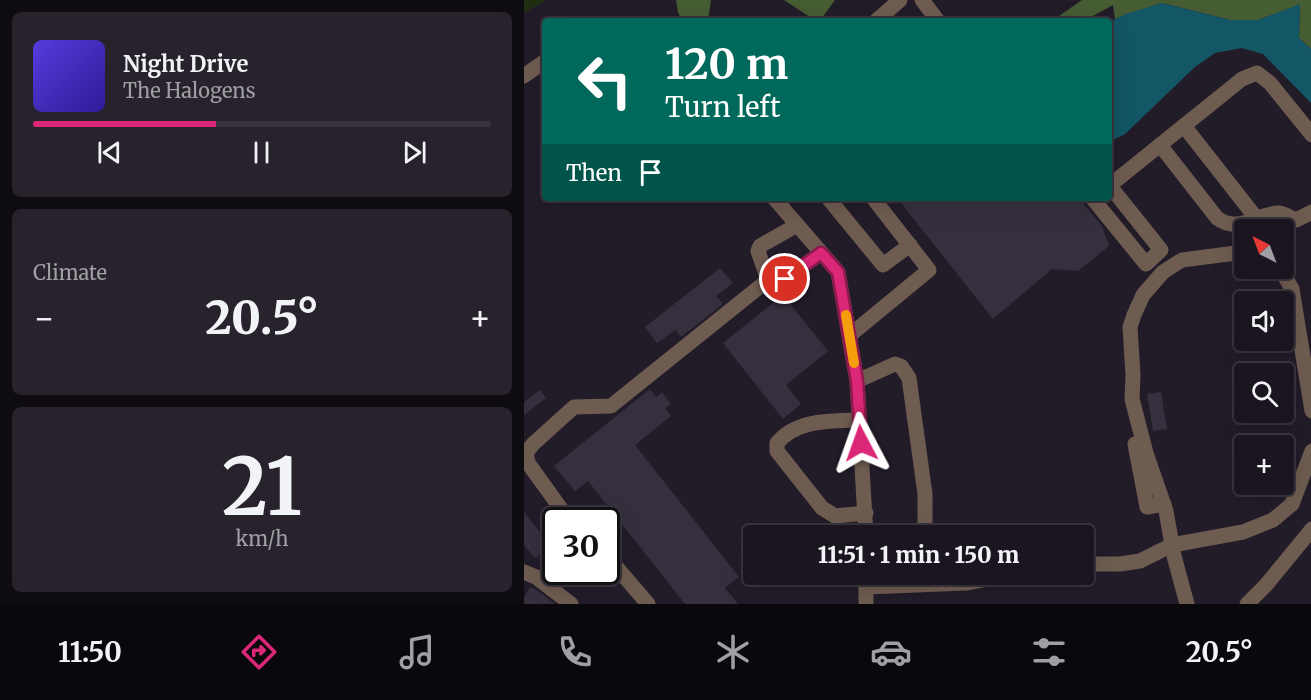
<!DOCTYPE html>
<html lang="en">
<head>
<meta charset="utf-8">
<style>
  :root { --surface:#1a151f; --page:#27222c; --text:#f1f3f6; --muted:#9f9fa4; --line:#38343d; --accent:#db2777 }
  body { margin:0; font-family:Merriweather,serif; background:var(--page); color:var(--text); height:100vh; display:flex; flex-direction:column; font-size:22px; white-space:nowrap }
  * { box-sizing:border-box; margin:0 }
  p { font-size:20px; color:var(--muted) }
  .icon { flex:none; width:33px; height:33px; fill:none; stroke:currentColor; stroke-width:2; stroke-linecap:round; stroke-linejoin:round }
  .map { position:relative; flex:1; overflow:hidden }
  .sheet { display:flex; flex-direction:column; gap:12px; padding:12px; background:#0e0c11; width:524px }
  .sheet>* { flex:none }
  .banner { position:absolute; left:18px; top:18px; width:570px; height:183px; border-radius:6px; box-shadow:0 6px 24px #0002,0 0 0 2px var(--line); background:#00695c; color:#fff; overflow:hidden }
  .needle { width:39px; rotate:318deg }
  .controls { position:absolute; left:710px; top:219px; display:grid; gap:12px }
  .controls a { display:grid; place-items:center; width:60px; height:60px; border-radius:6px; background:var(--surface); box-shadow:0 6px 24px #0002,0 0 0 2px var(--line); font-size:30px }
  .speed { position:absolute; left:18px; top:507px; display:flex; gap:12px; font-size:30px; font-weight:700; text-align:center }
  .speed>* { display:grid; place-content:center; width:78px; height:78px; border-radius:50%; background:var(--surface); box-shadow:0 6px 24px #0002,0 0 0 2px var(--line); line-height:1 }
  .speed .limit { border:3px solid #111; border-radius:9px; background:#fff; color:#111 }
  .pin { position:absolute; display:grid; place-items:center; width:51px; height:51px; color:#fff; margin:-26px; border:3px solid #fff; border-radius:50%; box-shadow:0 2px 6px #0007 }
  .me { position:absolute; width:66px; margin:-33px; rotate:356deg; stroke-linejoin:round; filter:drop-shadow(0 0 4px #0008) }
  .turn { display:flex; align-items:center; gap:21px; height:126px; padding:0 24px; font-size:27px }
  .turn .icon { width:78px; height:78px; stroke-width:2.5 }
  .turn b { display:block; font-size:42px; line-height:51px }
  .then { display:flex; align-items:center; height:57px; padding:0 24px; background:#0003; gap:12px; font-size:22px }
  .big { font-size:45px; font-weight:800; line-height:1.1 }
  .sheet .card { flex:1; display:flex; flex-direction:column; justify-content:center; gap:9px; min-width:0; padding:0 21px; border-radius:9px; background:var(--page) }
  .sheet .dial { align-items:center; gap:0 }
  .dial b { font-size:78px; line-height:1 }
  .song { display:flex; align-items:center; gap:18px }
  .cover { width:72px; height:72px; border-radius:9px; background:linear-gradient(135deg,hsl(250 70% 55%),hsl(250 70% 35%)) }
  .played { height:6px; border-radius:3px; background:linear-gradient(90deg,var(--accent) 40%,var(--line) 40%) }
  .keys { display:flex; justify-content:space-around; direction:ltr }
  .heat { display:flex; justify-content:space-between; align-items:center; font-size:33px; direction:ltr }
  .trip { position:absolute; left:219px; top:525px; width:351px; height:60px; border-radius:6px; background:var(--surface); box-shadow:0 6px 24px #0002,0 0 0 2px var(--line); font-weight:800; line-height:60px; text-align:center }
  .menu { display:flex; height:96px; justify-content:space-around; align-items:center; background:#0a080c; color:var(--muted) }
  .menu .icon { width:42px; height:42px }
  .menu .active { color:var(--accent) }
  .menu b { font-size:27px; color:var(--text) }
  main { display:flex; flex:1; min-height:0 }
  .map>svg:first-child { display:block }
  .green { fill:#1f2e10 }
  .forest { fill:#465c33 }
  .water { fill:#135665 }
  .building { fill:#36303e }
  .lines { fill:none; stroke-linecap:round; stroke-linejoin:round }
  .minor { stroke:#6f5c51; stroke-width:15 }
  .route-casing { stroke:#8e194d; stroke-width:15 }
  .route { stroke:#db2777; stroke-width:10 }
  .slow { stroke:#f59e0b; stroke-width:10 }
</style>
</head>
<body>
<main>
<section class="sheet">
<div class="card">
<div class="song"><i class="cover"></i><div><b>Night Drive</b><p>The Halogens</p></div></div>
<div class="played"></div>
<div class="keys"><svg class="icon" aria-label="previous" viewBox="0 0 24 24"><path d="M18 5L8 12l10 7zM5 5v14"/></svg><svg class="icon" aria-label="pause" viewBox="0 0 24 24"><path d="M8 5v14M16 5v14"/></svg><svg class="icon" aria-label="next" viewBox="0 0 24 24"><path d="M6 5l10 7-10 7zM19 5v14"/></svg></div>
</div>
<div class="card"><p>Climate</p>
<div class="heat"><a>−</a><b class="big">20.5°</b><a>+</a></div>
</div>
<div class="card dial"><b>21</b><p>km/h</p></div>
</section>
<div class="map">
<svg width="788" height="604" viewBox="0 0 788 604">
  <rect width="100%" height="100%" fill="#221c29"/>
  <!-- green -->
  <polygon class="green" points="0,0 22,0 0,13"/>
  <!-- forest -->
  <g class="forest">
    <polygon points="152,0 187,0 184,21 159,21 154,13"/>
    <polygon points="260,0 311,0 298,18 289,19"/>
    <polygon points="558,0 787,0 787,49 775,38 776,5 734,20 706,20 638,3 591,19 589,5 560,21 528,21"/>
  </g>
  <!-- water -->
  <polygon class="water" points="638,3 706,20 734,20 776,4 775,38 787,49 787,103 739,54 718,48 691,53 671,67 601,134 585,142 585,22 602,14"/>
  <!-- building -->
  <g class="building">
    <polygon points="373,198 555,198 578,226 585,246 554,271 528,269 469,319"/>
    <polygon points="196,268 209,283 192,296 199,304 157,337 151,330 133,343 121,327"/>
    <polygon points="259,295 304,351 262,385 277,404 259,419 199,343"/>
    <polygon points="126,389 132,397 138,392 147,404 141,408 147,416 111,445 215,577 201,588 214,604 161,604 64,481 51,491 30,466"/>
    <polygon points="16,390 22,398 0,415 0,402"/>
    <polygon points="637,392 643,429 629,431 623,394"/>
    <polygon points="0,512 27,546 11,558 0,545"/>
    <polygon points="6,587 17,593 31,604 0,604 0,598"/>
  </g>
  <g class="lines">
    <!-- minor -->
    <g class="minor">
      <polyline points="398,0 414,21"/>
      <polyline points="352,21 376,0"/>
      <polyline points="0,76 21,61"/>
      <polyline points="660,126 733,219"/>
      <path d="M636,145l57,73c21,16 39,-4 61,-5 6,0 13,5 18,7l16,-8"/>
      <polyline points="585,186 718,79 733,73 746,83 788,135"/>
      <polyline points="250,198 314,272 333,381 342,536"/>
      <polyline points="304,198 359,265 386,245"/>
      <polyline points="571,198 569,199 622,264 637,250 585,185"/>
      <polyline points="756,268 768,289 788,411"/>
      <polyline points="244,280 234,251 236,246 273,225"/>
      <polyline points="326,335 405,270 349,198"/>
      <polyline points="333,381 371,364 377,366 385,378 401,494 401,536"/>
      <path d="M335,420c-28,1 -62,-1 -82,23v8l45,57 13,8 31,-3"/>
      <polyline points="613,444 611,444 623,507 640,504"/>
      <polyline points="45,520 4,463 2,453 9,444 50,407 87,406 244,280 261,279 297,253"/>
      <polyline points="82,555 124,604"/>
      <polyline points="560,564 596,564 616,561 648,545 719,532 749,520 768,504 788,451"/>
      <polyline points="0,572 12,577 47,604"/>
      <polyline points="342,574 342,604"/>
      <polyline points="342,587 444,583 487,574"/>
      <polyline points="663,604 650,556 642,511 622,453 608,399 609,375 606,327 610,315 619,295 639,272 658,260 720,252"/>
      <polyline points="723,604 742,585 788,529"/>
    </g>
  </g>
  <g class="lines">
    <defs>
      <polyline id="route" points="261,279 297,253 314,272 333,381 337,443"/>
    </defs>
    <!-- route casing -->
    <use href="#route" class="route-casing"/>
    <!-- route -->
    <use href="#route" class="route"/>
    <!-- slow -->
    <polyline class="slow" points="322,315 330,363"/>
  </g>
</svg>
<div class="controls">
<a><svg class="needle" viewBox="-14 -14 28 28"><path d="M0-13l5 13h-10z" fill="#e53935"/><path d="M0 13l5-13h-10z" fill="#9f9fa4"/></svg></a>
<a><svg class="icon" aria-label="sound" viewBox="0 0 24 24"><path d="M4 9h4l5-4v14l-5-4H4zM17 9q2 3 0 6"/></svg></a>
<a><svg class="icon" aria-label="search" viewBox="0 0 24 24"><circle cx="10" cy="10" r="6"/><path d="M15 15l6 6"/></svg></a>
<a>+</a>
</div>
<div class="speed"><div class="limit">30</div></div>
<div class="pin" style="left:261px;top:279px;background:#d93025"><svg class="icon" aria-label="arrive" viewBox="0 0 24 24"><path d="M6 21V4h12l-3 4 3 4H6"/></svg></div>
<svg class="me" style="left:337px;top:443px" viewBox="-20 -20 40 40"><path d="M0-17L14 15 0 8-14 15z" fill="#db2777" stroke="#fff" stroke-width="4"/></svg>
<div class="trip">11:51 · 1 min · 150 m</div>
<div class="banner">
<div class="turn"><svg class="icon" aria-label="left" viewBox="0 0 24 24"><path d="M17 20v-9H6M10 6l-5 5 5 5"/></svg><div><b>120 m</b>Turn left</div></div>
<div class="then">Then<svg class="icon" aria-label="arrive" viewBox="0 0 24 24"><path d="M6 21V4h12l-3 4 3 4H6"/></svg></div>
</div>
</div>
</main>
<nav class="menu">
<b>11:50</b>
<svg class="icon active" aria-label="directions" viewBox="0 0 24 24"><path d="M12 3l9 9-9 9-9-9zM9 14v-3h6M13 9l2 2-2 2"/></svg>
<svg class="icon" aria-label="music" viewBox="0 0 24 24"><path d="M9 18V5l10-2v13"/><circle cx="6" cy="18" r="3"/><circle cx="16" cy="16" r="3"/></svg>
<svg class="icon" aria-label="phone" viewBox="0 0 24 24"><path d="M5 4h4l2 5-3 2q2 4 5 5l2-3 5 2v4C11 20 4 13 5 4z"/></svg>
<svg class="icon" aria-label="climate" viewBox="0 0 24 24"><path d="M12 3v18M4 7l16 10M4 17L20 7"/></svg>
<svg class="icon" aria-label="car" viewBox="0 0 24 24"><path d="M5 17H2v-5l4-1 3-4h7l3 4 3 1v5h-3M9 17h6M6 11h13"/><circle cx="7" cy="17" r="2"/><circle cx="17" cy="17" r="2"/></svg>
<svg class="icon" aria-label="filters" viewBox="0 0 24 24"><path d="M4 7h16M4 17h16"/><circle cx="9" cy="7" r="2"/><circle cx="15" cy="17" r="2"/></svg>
<b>20.5°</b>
</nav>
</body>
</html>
